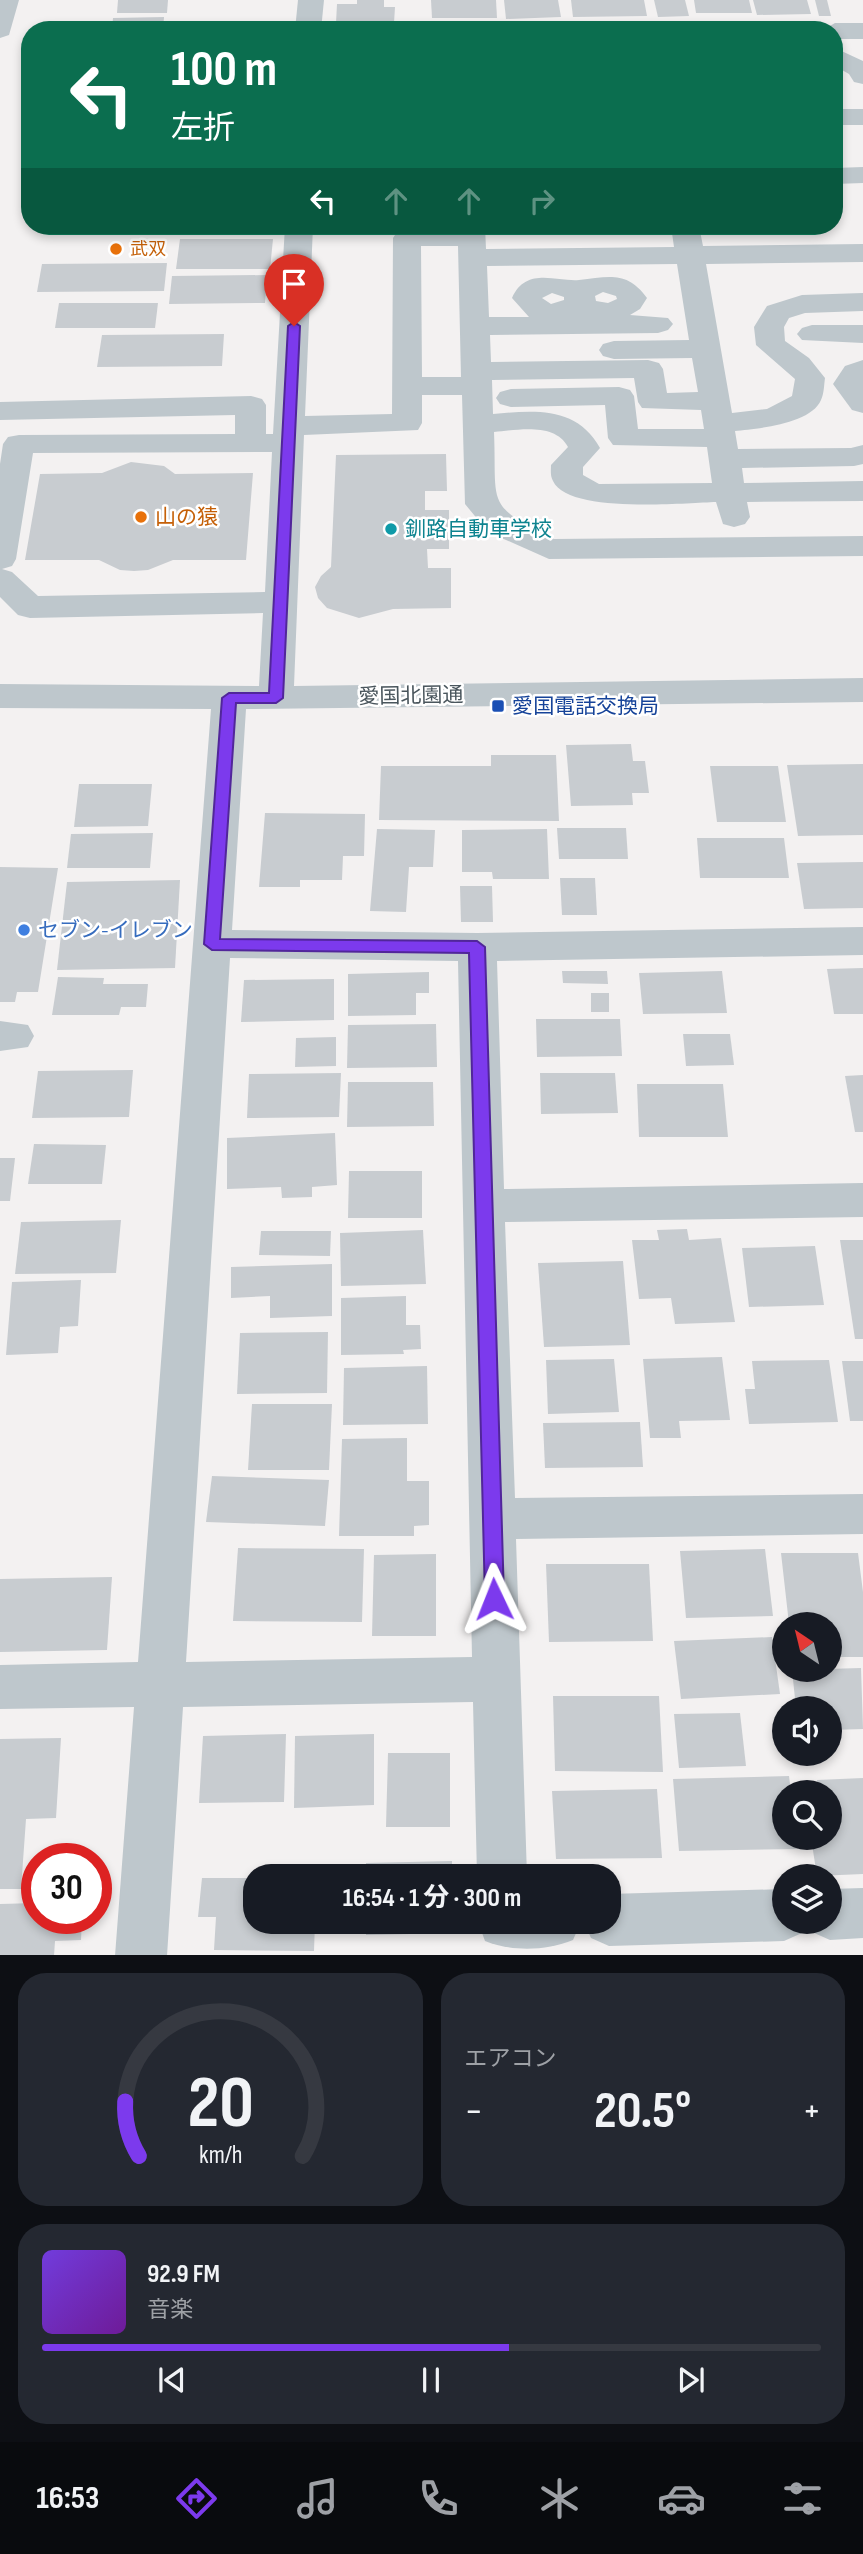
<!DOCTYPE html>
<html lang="ja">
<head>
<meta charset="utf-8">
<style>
  :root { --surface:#171b24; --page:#242831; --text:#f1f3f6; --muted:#9ea1a6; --line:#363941; --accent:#7c3aed }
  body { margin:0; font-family:"Sofia Sans Condensed","Noto Sans JP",sans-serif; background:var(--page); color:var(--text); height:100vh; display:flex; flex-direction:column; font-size:26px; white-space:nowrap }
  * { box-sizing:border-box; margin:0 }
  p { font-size:23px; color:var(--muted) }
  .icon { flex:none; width:38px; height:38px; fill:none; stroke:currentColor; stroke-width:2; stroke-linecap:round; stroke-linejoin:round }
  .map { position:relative; height:1955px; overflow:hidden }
  .sheet { display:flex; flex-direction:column; gap:18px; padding:18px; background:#0d0f14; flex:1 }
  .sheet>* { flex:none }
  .banner { position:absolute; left:21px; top:21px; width:822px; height:214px; border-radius:28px; box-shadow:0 4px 10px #0003; background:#0b6e4f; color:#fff; overflow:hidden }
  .needle { width:46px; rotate:325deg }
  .tools { position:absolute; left:772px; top:1612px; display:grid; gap:14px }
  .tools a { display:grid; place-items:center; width:70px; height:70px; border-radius:50%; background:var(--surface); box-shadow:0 4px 10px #0003; font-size:35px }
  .speed { position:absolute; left:21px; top:1843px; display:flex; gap:14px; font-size:35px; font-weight:700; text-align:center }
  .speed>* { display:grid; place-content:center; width:91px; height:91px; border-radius:50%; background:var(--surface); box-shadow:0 4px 10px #0003; line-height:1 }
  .speed .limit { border:10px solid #d22; background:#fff; color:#111 }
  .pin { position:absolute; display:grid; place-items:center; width:60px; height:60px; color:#fff; margin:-72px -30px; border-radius:50% 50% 50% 0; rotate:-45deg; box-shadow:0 0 7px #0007 }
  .pin .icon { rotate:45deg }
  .me { position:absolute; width:77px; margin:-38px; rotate:358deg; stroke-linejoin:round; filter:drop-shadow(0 0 5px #0008) }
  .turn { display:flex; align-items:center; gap:24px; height:147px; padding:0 35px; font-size:32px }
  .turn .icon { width:91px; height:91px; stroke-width:2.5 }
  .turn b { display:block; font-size:49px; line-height:60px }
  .lanes { display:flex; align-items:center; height:66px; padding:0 35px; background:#0003; justify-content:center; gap:35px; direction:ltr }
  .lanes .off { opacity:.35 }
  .big { font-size:52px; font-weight:700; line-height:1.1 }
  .sheet .card { flex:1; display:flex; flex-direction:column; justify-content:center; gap:10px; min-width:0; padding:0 24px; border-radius:28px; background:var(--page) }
  .sheet .dial { align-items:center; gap:0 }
  .dial svg { height:182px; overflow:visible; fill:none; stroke:var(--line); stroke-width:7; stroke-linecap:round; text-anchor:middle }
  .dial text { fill:var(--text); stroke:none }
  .song { display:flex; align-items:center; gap:21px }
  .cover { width:84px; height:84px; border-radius:10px; background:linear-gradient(135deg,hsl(260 70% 55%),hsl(280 70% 35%)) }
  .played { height:7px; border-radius:4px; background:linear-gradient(90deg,var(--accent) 60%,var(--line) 60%) }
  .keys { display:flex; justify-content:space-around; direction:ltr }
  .heat { display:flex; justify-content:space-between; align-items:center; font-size:38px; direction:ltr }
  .sheet .tiles { flex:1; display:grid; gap:18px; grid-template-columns:1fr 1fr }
  .card:last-child { grid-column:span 2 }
  .trip { position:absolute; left:243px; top:1864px; width:378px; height:70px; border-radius:28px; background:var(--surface); box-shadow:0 4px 10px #0003; font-weight:700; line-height:70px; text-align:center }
  .tabs { display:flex; height:112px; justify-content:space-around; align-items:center; background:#090b0e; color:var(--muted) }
  .tabs .icon { width:49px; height:49px }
  .tabs .selected { color:var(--accent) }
  .tabs b { font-size:32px; color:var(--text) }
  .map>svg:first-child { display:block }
  .building { fill:#c8ccd0 }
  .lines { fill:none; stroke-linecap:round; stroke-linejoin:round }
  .minor { fill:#bec7cc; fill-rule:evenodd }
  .route { fill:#7c3aed; stroke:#51269a; stroke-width:2 }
  .food-dot { fill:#e8710a; stroke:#fff; stroke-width:2.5 }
  .culture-dot { fill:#0f9aa8; stroke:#fff; stroke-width:2.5 }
  .transit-dot { fill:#1a4fb4; stroke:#fff; stroke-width:2.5 }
  .shop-dot { fill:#3f7fe0; stroke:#fff; stroke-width:2.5 }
  .labels { text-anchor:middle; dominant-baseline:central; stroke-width:5; stroke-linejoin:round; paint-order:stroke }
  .far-food-label { font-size:18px; fill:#c56008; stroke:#fff; text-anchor:start }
  .food-label { font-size:21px; fill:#c56008; stroke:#fff; text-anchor:start }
  .culture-label { font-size:21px; fill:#0d838f; stroke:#fff; text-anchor:start }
  .street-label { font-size:21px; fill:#4a565d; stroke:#fff }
  .transit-label { font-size:21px; fill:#164399; stroke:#fff; text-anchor:start }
  .shop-label { font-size:21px; fill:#366cbe; stroke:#fff; text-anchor:start }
</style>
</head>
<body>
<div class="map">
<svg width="863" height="1956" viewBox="0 0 863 1956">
  <rect width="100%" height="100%" fill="#f3f1f1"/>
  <!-- building -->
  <g class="building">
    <polygon points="118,0 168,0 167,13 117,13"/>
    <polygon points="357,0 384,0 384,7 395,7 394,23 336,23 337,4 357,4"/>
    <polygon points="431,0 496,0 497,18 432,18"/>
    <polygon points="504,0 558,0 561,17 506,19"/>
    <polygon points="571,0 644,0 647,16 573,17"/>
    <polygon points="654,0 685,0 689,16 658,17"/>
    <polygon points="694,0 749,0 752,13 696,13"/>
    <polygon points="753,0 807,0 811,14 757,15"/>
    <polygon points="815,0 827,0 831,16 819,16"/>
    <polygon points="164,17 163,30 112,30 113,18"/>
    <polygon points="187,226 245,226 244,233 186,234"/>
    <polygon points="180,239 273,239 270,269 176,269"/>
    <polygon points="167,263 164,291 37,292 42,264"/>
    <polygon points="267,275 265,303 169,304 172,276"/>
    <polygon points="59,303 158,303 155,328 55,328"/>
    <polygon points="224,334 222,366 97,367 102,335"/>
    <polygon points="446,454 447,491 425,491 425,510 449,510 449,549 427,549 428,568 451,568 451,608 393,609 359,618 327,608 318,598 315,587 321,576 331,567 336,455"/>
    <polygon points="131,462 164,466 175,474 253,473 246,560 173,560 148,570 134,571 120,570 99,560 25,560 40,474 102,473"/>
    <polygon points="631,744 633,761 645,761 649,793 632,793 633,805 571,806 566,745"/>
    <polygon points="491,755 556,755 559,821 379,820 381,766 491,766"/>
    <polygon points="863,764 863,835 798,836 787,765"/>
    <polygon points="710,766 778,766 786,822 717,822"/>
    <polygon points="79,784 152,784 148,826 74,827"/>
    <polygon points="265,813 365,814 364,856 343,856 342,880 300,880 300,887 259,887"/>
    <polygon points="557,828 626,828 628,859 559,859"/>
    <polygon points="377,829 435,830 433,867 409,867 406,912 370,911"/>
    <polygon points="547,829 549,879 493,879 492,872 462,872 462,830"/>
    <polygon points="153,833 150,868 67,868 71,834"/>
    <polygon points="697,838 784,838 789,878 700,878"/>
    <polygon points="863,862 863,908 804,909 797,863"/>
    <polygon points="0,867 58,868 38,992 17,992 15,1002 0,1002"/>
    <polygon points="560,878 595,878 597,915 562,915"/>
    <polygon points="180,880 175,968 57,970 67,882"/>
    <polygon points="460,886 492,886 493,922 461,922"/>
    <polygon points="863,968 863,1014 834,1014 827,969"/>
    <polygon points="562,971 607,971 608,984 563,983"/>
    <polygon points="722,971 727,1013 643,1014 639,973"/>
    <polygon points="429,972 429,993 416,993 416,1015 348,1016 348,974"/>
    <polygon points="58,977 104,978 103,984 148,984 146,1007 121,1007 119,1015 52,1015"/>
    <polygon points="334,979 334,1020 241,1022 244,980"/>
    <rect x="591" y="993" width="18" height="19"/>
    <polygon points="536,1019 620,1019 622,1056 537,1057"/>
    <polygon points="436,1024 437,1067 347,1068 348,1025"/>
    <polygon points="683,1034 730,1034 734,1065 686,1066"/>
    <polygon points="336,1037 336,1066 295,1067 296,1038"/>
    <polygon points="133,1070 129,1117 32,1118 38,1071"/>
    <polygon points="341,1073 339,1117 247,1118 249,1074"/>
    <polygon points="540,1073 615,1073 618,1113 541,1114"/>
    <polygon points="863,1075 863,1132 855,1132 845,1076"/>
    <polygon points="348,1082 433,1082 434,1126 347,1127"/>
    <polygon points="637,1084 723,1084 728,1137 639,1137"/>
    <polygon points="335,1133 337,1185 312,1187 312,1197 282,1198 281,1187 227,1189 227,1138"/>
    <polygon points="34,1144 106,1145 102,1184 28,1184"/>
    <polygon points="0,1158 15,1158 10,1201 0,1201"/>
    <polygon points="349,1171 422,1171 422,1218 348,1218"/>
    <polygon points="121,1220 116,1273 15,1274 21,1222"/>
    <polygon points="687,1229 689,1240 721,1238 735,1322 675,1324 671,1298 639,1299 632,1240 659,1240 657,1230"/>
    <polygon points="423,1230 426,1284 341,1286 340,1233"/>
    <polygon points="261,1231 331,1231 330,1256 259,1255"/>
    <polygon points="840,1240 863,1240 863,1339 855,1339"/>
    <polygon points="815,1246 824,1305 749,1307 742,1248"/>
    <polygon points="623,1261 630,1345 544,1347 538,1263"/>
    <polygon points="332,1264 332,1316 270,1318 270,1296 231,1298 231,1267"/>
    <polygon points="81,1280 78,1326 60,1327 58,1353 6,1355 12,1282"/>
    <polygon points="406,1296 406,1325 420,1325 421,1349 403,1350 404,1354 341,1355 341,1298"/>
    <polygon points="328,1332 327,1393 237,1394 240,1333"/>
    <polygon points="722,1357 730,1420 679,1421 681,1438 650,1438 643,1359"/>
    <polygon points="614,1359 619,1412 548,1414 546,1360"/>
    <polygon points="829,1360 838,1422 749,1424 745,1389 755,1389 752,1361"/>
    <polygon points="842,1361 863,1361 863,1421 850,1421"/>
    <polygon points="427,1366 428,1424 343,1425 344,1368"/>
    <polygon points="252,1404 332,1404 329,1470 248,1470"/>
    <polygon points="640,1422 643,1467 545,1468 543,1423"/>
    <polygon points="407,1438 407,1481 429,1481 429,1525 414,1526 414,1536 339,1536 342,1439"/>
    <polygon points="212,1476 329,1480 325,1526 206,1522"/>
    <polygon points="238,1548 364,1549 362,1622 233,1621"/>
    <polygon points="765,1549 773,1616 686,1618 680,1551"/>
    <polygon points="781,1553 858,1553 863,1592 863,1657 830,1657 830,1624 789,1624"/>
    <polygon points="436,1554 436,1636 372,1636 374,1555"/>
    <polygon points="546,1564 649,1564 653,1641 549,1642"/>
    <polygon points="112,1577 107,1650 0,1652 0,1579"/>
    <polygon points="772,1637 780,1694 681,1699 674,1641"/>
    <polygon points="861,1668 863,1729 830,1730 830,1708 796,1708 792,1670"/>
    <polygon points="553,1696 659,1696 663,1772 555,1771"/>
    <polygon points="740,1713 746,1766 679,1768 674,1714"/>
    <polygon points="286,1734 284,1802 199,1803 203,1736"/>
    <polygon points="374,1734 374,1805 294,1808 295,1736"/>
    <polygon points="61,1738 56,1818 26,1819 21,1889 0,1889 0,1739"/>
    <polygon points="388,1753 450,1753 450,1827 386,1827"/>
    <polygon points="789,1776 791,1792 784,1792 784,1838 797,1838 798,1849 679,1851 673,1779"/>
    <polygon points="863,1778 863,1874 817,1876 811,1838 830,1838 830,1792 805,1792 804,1789 818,1789 817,1780"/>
    <polygon points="657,1789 662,1858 556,1859 552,1791"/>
    <polygon points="452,1861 452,1876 366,1876 366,1863"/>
    <polygon points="202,1878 256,1878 256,1922 315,1922 314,1951 214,1950 216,1917 198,1917"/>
    <polygon points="37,1903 37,1918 82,1918 81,1940 55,1941 54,1956 0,1956 0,1904"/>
    <polygon points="366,1922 453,1922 454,1933 366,1935"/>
  </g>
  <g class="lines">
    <!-- minor -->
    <g class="minor">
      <polygon points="0,0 19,0 9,35 0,38"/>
      <polygon points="298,0 324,0 321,30 295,30"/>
      <polygon points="835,23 863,23 863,39 835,39 835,30 823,30"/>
      <polygon points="835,48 863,61 863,84 854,82 849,74 835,66"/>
      <rect x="835" y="109" width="28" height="16"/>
      <polygon points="863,167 863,183 835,184 835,168"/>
      <path d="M285,226h28l-8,190 87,-2 1,-176 4,-6 88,-6 1,23 188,-2 -3,-21h28l4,20 160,-2v18l-157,2 26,149 35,-4 25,-13 3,-17 -39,-34 -2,-18 13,-21 35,-11 61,-2v18l-58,2 -16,5 -5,9 1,14 24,17 16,20c-1,7 -1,16 -4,22 -10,24 -64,29 -86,31l3,18 113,-1 12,-3v19l-9,2 -112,2 2,15 119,-2v20l-116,1 3,15 -5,7 -11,3 -11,-3 -7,-22c-33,1 -148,12 -163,-21 -3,-5 -2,-11 -2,-16l17,-18c-13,-25 -51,-17 -74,-15 3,73 -10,73 60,107l309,-3v20l-314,3 -61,-27 -23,-28 -3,-109h-40v28l-4,7 -114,5 -10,251 569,-8v24l-617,7 -14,221 245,3 386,-6v28l-366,6 7,228 359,-6v34l-358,5 10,276 348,-4v40l-347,5 11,337h-50l-4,-174 -290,5 -16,249h-52l19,-249 -134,2v-44l138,-3 73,-953 -211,-1v-24l259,2 4,-73 -233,5 -12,-3 -18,-18v-133l3,-20 5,-7 11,-2 216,-1v-19l-235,5v-18l251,-6 11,3 4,6v29h7zM421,246h37l3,131h-39zM677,264l12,76 -75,1 -11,3 -4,6 4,6 11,3 78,-1 6,34 -31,1 -4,-24 -4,-6 -11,-3 -157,2 -1,-27 168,-2 10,-3 5,-6 -5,-6 -38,-3 10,-6 7,-11c-20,-28 -39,-21 -68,-18 -22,2 -53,-14 -67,18l17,19h-40l-2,-51zM603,292l13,4 1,3 -9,4 -12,-2 -1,-5zM552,293l12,4v3l-13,4 -9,-6zM634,378l4,24 4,6 59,2 3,19h-66l-4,-33 -4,-6 -11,-3 -108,2 -11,3 -4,6 4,6 11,3 94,-2 3,33 5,7 94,2 5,36 -113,1 -16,-9v-8l17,-19c-23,-42 -65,-38 -107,-34l-1,-34zM272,452l-7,140 -227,4 -26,-24 -10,-3 10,-3 4,-7 17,-106zM230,958l228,3 14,696 -286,5z"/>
      <polygon points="812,325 863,325 863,343 802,340 797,334 802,328"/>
      <polygon points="863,360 863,413 852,410 833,384 845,366"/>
      <polygon points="0,1021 28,1025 34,1036 28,1047 0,1051"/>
      <polygon points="863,1888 863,1938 830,1940 812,1932 807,1922 830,1922 830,1889"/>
      <polygon points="784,1889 784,1922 807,1922 802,1933 784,1941 609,1946 591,1938 584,1922 609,1922 609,1894"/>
      <path d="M478,1922h103l-8,18c-27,11 -61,12 -88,1z"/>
    </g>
  </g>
  <!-- route -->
  <polygon class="route" points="294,322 300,326 283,698 276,703 236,703 220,939 477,941 485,947 504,1599 501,1605 494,1608 487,1605 485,1599 469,953 212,950 204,944 222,698 229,693 269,693 288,326"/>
  <!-- markers -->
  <g class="food-dot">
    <circle cx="116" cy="249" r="7"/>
    <circle cx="141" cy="517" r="7"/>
  </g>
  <circle class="culture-dot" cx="391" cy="529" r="7"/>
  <rect class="transit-dot" x="491" y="699" width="14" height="14" rx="3.5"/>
  <circle class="shop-dot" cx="24" cy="930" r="7"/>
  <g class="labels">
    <!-- far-food labels -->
    <g class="far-food-label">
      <text x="130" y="249">武双</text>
    </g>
    <!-- food labels -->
    <g class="food-label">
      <text x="155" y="517">山の猿</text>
    </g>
    <!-- culture labels -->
    <g class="culture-label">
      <text x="405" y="529">釧路自動車学校</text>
    </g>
    <!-- street labels -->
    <g class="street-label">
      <text transform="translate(411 696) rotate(-1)">愛国北園通</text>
    </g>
    <!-- transit labels -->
    <g class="transit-label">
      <text x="512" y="706">愛国電話交換局</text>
    </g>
    <!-- shop labels -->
    <g class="shop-label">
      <text x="38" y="930">セブン-イレブン</text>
    </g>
  </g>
</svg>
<div class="tools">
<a><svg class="needle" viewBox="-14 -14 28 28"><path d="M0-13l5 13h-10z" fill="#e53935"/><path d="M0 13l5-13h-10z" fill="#9ea1a6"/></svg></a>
<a><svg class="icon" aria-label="sound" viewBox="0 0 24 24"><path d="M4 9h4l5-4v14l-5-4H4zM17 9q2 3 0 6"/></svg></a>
<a><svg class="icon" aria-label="search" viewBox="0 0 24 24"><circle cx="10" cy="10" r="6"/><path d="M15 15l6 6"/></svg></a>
<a><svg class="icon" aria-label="layers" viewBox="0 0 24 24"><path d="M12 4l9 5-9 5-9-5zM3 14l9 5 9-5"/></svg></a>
</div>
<div class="speed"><div class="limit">30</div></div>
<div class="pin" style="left:294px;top:326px;background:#d93025"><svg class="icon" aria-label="arrive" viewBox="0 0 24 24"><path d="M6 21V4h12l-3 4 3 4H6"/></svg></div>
<svg class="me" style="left:494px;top:1599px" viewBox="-20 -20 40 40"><path d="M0-17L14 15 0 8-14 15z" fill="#7c3aed" stroke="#fff" stroke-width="4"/></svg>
<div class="trip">16:54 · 1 分 · 300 m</div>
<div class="banner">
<div class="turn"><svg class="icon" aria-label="left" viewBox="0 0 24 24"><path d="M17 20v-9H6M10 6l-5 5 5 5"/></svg><div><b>100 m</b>左折</div></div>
<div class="lanes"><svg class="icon" aria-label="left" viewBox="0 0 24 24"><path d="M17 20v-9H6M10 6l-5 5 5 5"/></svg><svg class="icon off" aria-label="ahead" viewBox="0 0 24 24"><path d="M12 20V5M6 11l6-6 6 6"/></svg><svg class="icon off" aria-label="ahead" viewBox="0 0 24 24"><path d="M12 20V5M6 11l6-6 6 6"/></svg><svg class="icon off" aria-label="right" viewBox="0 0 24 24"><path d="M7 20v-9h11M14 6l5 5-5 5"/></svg></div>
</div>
</div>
<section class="sheet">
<div class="tiles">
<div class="card dial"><svg viewBox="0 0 100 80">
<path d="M14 69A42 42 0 1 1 86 69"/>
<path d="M14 69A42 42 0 0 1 8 45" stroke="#7c3aed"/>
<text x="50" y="56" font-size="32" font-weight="700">20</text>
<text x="50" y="72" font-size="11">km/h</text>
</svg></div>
<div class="card"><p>エアコン</p>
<div class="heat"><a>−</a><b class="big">20.5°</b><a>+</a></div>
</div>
<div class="card">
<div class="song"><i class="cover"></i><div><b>92.9 FM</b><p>音楽</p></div></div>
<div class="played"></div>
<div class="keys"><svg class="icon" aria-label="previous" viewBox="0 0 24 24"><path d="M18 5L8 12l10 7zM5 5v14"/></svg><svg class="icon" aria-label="pause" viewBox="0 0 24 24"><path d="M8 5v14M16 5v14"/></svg><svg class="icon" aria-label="next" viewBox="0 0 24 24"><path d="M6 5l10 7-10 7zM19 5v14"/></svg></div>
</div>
</div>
</section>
<nav class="tabs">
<b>16:53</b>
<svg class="icon selected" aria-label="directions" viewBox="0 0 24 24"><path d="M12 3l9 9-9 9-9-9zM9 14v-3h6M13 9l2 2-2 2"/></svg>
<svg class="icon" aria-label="music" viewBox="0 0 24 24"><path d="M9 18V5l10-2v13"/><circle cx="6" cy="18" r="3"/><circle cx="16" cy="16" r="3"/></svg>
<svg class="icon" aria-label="phone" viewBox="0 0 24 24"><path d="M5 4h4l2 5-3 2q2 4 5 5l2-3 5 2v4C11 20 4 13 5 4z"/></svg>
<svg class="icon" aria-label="climate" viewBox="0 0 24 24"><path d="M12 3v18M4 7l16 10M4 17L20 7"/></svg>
<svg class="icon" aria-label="car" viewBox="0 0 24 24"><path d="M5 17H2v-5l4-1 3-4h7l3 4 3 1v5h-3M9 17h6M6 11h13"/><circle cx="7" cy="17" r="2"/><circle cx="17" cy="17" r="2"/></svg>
<svg class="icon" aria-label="filters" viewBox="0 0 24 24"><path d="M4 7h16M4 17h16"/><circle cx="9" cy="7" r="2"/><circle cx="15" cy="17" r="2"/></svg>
</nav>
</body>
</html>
